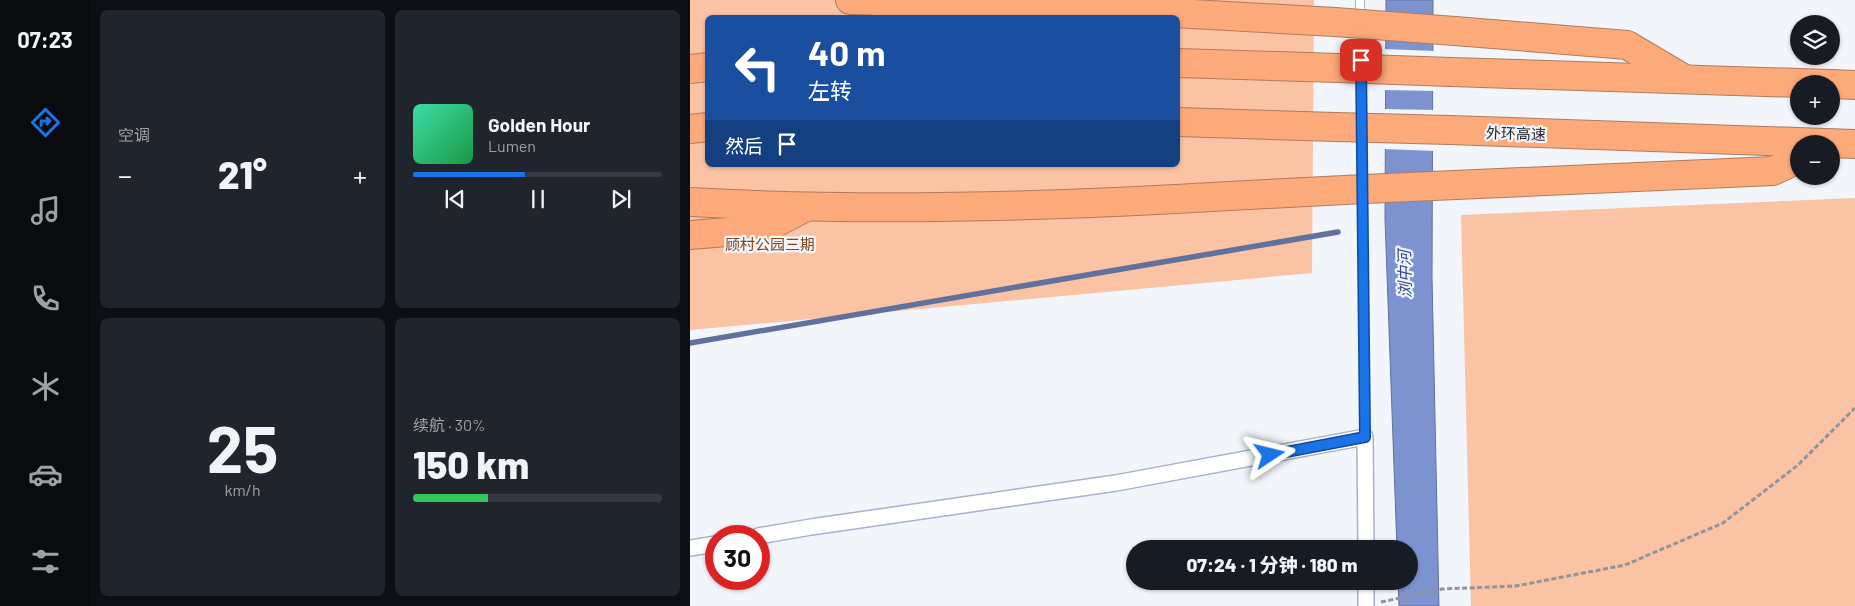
<!DOCTYPE html>
<html lang="zh">
<head>
<meta charset="utf-8">
<style>
  :root { --surface:#171b24; --page:#20242c; --text:#f1f3f6; --muted:#9ea1a6; --line:#363941; --accent:#1a73e8 }
  body { margin:0; font-family:Barlow,"Noto Sans SC",sans-serif; background:var(--page); color:var(--text); height:100vh; display:flex; flex-direction:column; font-size:19px; white-space:nowrap }
  * { box-sizing:border-box; margin:0 }
  p { font-size:16px; color:var(--muted) }
  .icon { flex:none; width:28px; height:28px; fill:none; stroke:currentColor; stroke-width:2; stroke-linecap:round; stroke-linejoin:round }
  .map { position:relative; flex:1; overflow:hidden }
  .side { display:flex; flex-direction:column; gap:10px; padding:10px; background:#0d0f14; width:600px }
  .side>* { flex:none }
  .hud { position:absolute; left:15px; top:15px; width:475px; height:152px; border-radius:8px; box-shadow:0 1px 4px #0004; background:#1a4fa0; color:#fff; overflow:hidden }
  .fabs { position:absolute; left:1100px; top:15px; display:grid; gap:10px }
  .fabs a { display:grid; place-items:center; width:50px; height:50px; border-radius:50%; background:var(--surface); box-shadow:0 1px 4px #0004; font-size:25px }
  .speed { position:absolute; left:15px; top:525px; display:flex; gap:10px; font-size:25px; font-weight:700; text-align:center }
  .speed>* { display:grid; place-content:center; width:65px; height:65px; border-radius:50%; background:var(--surface); box-shadow:0 1px 4px #0004; line-height:1 }
  .speed .limit { border:8px solid #d22; background:#fff; color:#111 }
  .pin { position:absolute; display:grid; place-items:center; width:42px; height:42px; color:#fff; margin:-21px; border-radius:10px; box-shadow:0 2px 8px #0006 }
  .me { position:absolute; width:55px; margin:-28px; rotate:80deg; stroke-linejoin:round; filter:drop-shadow(0 0 4px #0008) }
  .turn { display:flex; align-items:center; gap:18px; height:105px; padding:0 20px; font-size:22px }
  .turn .icon { width:65px; height:65px; stroke-width:2.5 }
  .turn b { display:block; font-size:35px; line-height:42px }
  .then { display:flex; align-items:center; height:48px; padding:0 20px; background:#0003; gap:10px; font-size:19px }
  .big { font-size:38px; font-weight:800; line-height:1.1 }
  .side .card { flex:1; display:flex; flex-direction:column; justify-content:center; gap:8px; min-width:0; padding:0 18px; border-radius:8px; background:var(--page) }
  .side .dial { align-items:center; gap:0 }
  .dial b { font-size:65px; line-height:1 }
  .song { display:flex; align-items:center; gap:15px }
  .cover { width:60px; height:60px; border-radius:8px; background:linear-gradient(135deg,hsl(160 70% 55%),hsl(140 70% 35%)) }
  .played { height:5px; border-radius:2px; background:linear-gradient(90deg,var(--accent) 45%,var(--line) 45%) }
  .keys { display:flex; justify-content:space-around; direction:ltr }
  .heat { display:flex; justify-content:space-between; align-items:center; font-size:28px; direction:ltr }
  .charge { height:8px; border-radius:4px; background:linear-gradient(90deg,#34c759 30%,var(--line) 0) }
  .side .tiles { flex:1; display:grid; gap:10px; grid-template-columns:repeat(2,1fr) }
  .trip { position:absolute; left:436px; top:540px; width:292px; height:50px; border-radius:25px; background:var(--surface); box-shadow:0 1px 4px #0004; font-weight:800; line-height:50px; text-align:center }
  main { display:flex; flex:1; min-height:0 }
  .dock { display:flex; flex-direction:column; width:90px; justify-content:space-around; align-items:center; background:#090b0e; color:var(--muted) }
  .dock .icon { width:35px; height:35px }
  .dock .current { color:var(--accent) }
  .dock b { font-size:22px; color:var(--text) }
  .map>svg:first-child { display:block }
  .green { fill:#fac3a4; fill-rule:evenodd }
  .water { fill:#7d93cf; stroke:#61719e }
  .pier { fill:#f2f5fa }
  .lines { fill:none; stroke-linecap:round; stroke-linejoin:round }
  .stream { stroke:#61719e; stroke-width:5.5 }
  .lane-casing { stroke:#a7b1ca; stroke-width:10 }
  .street-casing { stroke:#a7b1ca; stroke-width:18 }
  .highway-casing { stroke:#af7b5f; stroke-width:30 }
  .path { stroke:#91949b; stroke-width:3; stroke-dasharray:5 2.5; stroke-linecap:butt }
  .lane { stroke:#fff; stroke-width:8 }
  .street { stroke:#fff; stroke-width:15 }
  .highway { stroke:#fdaa7a; stroke-width:28 }
  .highway-bridge-casing { stroke:#af7b5f; stroke-width:30; stroke-linecap:butt }
  .highway-bridge { stroke:#fdaa7a; stroke-width:28 }
  .route-casing { stroke:#114b97; stroke-width:12 }
  .route { stroke:#1a73e8; stroke-width:9 }
  .labels { text-anchor:middle; dominant-baseline:central; stroke-width:4.5; stroke-linejoin:round; paint-order:stroke }
  .street-label { font-size:15px; fill:#1f232c; stroke:#f2f5fa }
  .park-label { font-size:15px; fill:#81441d; stroke:#f2f5fa }
  .water-label { font-size:16px; font-style:italic; fill:#30468f; stroke:#f2f5fa }
</style>
</head>
<body>
<main>
<nav class="dock">
<b>07:23</b>
<svg class="icon current" aria-label="directions" viewBox="0 0 24 24"><path d="M12 3l9 9-9 9-9-9zM9 14v-3h6M13 9l2 2-2 2"/></svg>
<svg class="icon" aria-label="music" viewBox="0 0 24 24"><path d="M9 18V5l10-2v13"/><circle cx="6" cy="18" r="3"/><circle cx="16" cy="16" r="3"/></svg>
<svg class="icon" aria-label="phone" viewBox="0 0 24 24"><path d="M5 4h4l2 5-3 2q2 4 5 5l2-3 5 2v4C11 20 4 13 5 4z"/></svg>
<svg class="icon" aria-label="climate" viewBox="0 0 24 24"><path d="M12 3v18M4 7l16 10M4 17L20 7"/></svg>
<svg class="icon" aria-label="car" viewBox="0 0 24 24"><path d="M5 17H2v-5l4-1 3-4h7l3 4 3 1v5h-3M9 17h6M6 11h13"/><circle cx="7" cy="17" r="2"/><circle cx="17" cy="17" r="2"/></svg>
<svg class="icon" aria-label="filters" viewBox="0 0 24 24"><path d="M4 7h16M4 17h16"/><circle cx="9" cy="7" r="2"/><circle cx="15" cy="17" r="2"/></svg>
</nav>
<section class="side">
<div class="tiles">
<div class="card"><p>空调</p>
<div class="heat"><a>−</a><b class="big">21°</b><a>+</a></div>
</div>
<div class="card">
<div class="song"><i class="cover"></i><div><b>Golden Hour</b><p>Lumen</p></div></div>
<div class="played"></div>
<div class="keys"><svg class="icon" aria-label="previous" viewBox="0 0 24 24"><path d="M18 5L8 12l10 7zM5 5v14"/></svg><svg class="icon" aria-label="pause" viewBox="0 0 24 24"><path d="M8 5v14M16 5v14"/></svg><svg class="icon" aria-label="next" viewBox="0 0 24 24"><path d="M6 5l10 7-10 7zM19 5v14"/></svg></div>
</div>
<div class="card dial"><b>25</b><p>km/h</p></div>
<div class="card"><p>续航 · 30%</p><b class="big">150 km</b><div class="charge"></div></div>
</div>
</section>
<div class="map">
<svg width="1165" height="606" viewBox="0 0 1165 606">
  <rect width="100%" height="100%" fill="#f2f5fa"/>
  <!-- green -->
  <g class="green">
    <path d="M0,0h624l-2,273 -622,57zM18,18h470v147h-470z"/>
    <polygon points="1165,198 1165,606 781,606 771,215"/>
  </g>
  <!-- water -->
  <polygon class="water" points="696,0 743,0 742,277 749,606 709,606 708,581 720,581 720,549 707,549 695,219"/>
  <!-- pier -->
  <g class="pier">
    <polygon points="693,49 745,51 745,91 693,90"/>
    <polygon points="693,109 745,110 745,151 693,149"/>
  </g>
  <g class="lines">
    <!-- stream -->
    <polyline class="stream" points="0,343 648,232"/>
    <defs>
      <polyline id="lane" points="670,0 675,437"/>
      <g id="street">
        <polyline points="68,536 121,527 426,483 675,437 676,549"/>
        <polyline points="0,548 26,544"/>
        <polyline points="676,581 676,606"/>
      </g>
      <g id="highway">
        <polyline points="160,0 377,7 645,22"/>
        <polyline points="765,31 937,45 991,77"/>
        <polyline points="488,63 648,68"/>
        <polyline points="0,69 18,67"/>
        <polyline points="761,72 1141,84"/>
        <polyline points="1141,84 1165,85"/>
        <polyline points="488,122 646,127"/>
        <polyline points="0,129 18,127"/>
        <polyline points="760,130 1165,144"/>
        <polyline points="674,189 1083,171 1109,159"/>
        <path d="M0,202c180,10 359,5 539,-6"/>
        <polyline points="0,235 74,229 114,208"/>
      </g>
    </defs>
    <!-- lane casing -->
    <use href="#lane" class="lane-casing"/>
    <!-- street casing -->
    <use href="#street" class="street-casing"/>
    <!-- highway casing -->
    <use href="#highway" class="highway-casing"/>
    <!-- path -->
    <polyline class="path" points="691,602 752,589 826,586 935,565 1033,523 1108,465 1165,408"/>
    <!-- lane -->
    <use href="#lane" class="lane"/>
    <!-- street -->
    <use href="#street" class="street"/>
    <!-- highway -->
    <use href="#highway" class="highway"/>
    <defs>
      <g id="highway-bridge">
        <polyline points="645,22 765,31"/>
        <polyline points="648,68 761,72"/>
        <polyline points="646,127 760,130"/>
        <polyline points="539,196 674,189"/>
      </g>
    </defs>
    <!-- highway-bridge casing -->
    <use href="#highway-bridge" class="highway-bridge-casing"/>
    <!-- highway-bridge -->
    <use href="#highway-bridge" class="highway-bridge"/>
  </g>
  <g class="lines">
    <defs>
      <polyline id="route" points="580,455 675,437 671,60"/>
    </defs>
    <!-- route casing -->
    <use href="#route" class="route-casing"/>
    <!-- route -->
    <use href="#route" class="route"/>
  </g>
  <g class="labels">
    <!-- street labels -->
    <g class="street-label">
      <text transform="translate(826 133) rotate(2)">外环高速</text>
    </g>
    <!-- park labels -->
    <g class="park-label">
      <text x="80" y="244">顾村公园三期</text>
    </g>
    <!-- water labels -->
    <g class="water-label">
      <text transform="translate(714 274) rotate(-91)">浏中河</text>
    </g>
  </g>
</svg>
<div class="fabs">
<a><svg class="icon" aria-label="layers" viewBox="0 0 24 24"><path d="M12 4l9 5-9 5-9-5zM3 14l9 5 9-5"/></svg></a>
<a>+</a>
<a>−</a>
</div>
<div class="speed"><div class="limit">30</div></div>
<div class="pin" style="left:671px;top:60px;background:#d93025"><svg class="icon" aria-label="arrive" viewBox="0 0 24 24"><path d="M6 21V4h12l-3 4 3 4H6"/></svg></div>
<svg class="me" style="left:580px;top:455px" viewBox="-20 -20 40 40"><path d="M0-17L14 15 0 8-14 15z" fill="#1a73e8" stroke="#fff" stroke-width="4"/></svg>
<div class="trip">07:24 · 1 分钟 · 180 m</div>
<div class="hud">
<div class="turn"><svg class="icon" aria-label="left" viewBox="0 0 24 24"><path d="M17 20v-9H6M10 6l-5 5 5 5"/></svg><div><b>40 m</b>左转</div></div>
<div class="then">然后<svg class="icon" aria-label="arrive" viewBox="0 0 24 24"><path d="M6 21V4h12l-3 4 3 4H6"/></svg></div>
</div>
</div>
</main>
</body>
</html>
